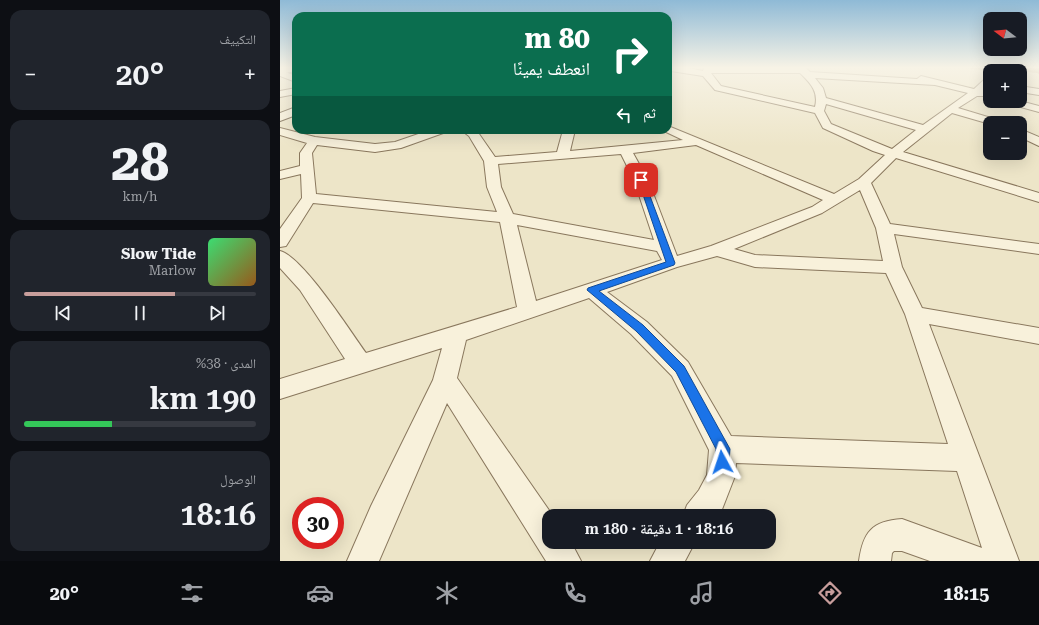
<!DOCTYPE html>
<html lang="ar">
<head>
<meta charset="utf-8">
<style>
  :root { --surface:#171b24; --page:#20242c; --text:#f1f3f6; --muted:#9ea1a6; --line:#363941; --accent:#c89e9c }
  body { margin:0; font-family:"Roboto Serif","Noto Naskh Arabic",serif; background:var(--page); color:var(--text); direction:rtl; height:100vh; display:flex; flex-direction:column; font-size:15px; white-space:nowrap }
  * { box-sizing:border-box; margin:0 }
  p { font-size:13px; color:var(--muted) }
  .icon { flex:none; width:22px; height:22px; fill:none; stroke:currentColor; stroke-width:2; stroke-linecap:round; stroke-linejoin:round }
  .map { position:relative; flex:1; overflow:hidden; direction:ltr }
  .drawer { display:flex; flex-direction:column; gap:10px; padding:10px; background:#0d0f14; width:280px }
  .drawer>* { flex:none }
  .hud { position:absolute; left:12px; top:12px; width:380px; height:122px; border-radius:12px; box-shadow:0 4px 16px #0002; direction:rtl; background:#0b6e4f; color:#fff; overflow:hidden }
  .needle { width:26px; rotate:286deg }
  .controls { position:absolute; left:703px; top:12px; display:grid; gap:8px }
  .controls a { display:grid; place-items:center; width:44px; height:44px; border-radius:8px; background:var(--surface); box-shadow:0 4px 16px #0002; font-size:20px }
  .speed { position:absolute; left:12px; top:497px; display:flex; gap:8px; font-size:20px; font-weight:700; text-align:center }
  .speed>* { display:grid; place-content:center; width:52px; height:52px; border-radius:50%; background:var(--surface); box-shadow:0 4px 16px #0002; line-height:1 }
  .speed .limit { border:6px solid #d22; background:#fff; color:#111 }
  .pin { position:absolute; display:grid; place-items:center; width:34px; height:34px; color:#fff; margin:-17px; border-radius:8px; box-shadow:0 2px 6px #0006 }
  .me { position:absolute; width:44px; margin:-22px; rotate:355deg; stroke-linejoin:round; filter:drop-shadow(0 0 3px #0008) }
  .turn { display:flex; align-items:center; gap:14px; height:84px; padding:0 16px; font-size:18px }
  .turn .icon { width:52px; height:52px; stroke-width:2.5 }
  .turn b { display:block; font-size:28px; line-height:34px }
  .then { display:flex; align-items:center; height:38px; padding:0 16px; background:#0003; gap:8px; font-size:15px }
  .big { font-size:30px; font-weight:600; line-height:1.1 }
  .drawer .widget { flex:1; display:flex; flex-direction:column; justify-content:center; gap:6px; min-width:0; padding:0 14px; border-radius:12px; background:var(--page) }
  .drawer .dial { align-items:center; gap:0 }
  .dial b { font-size:52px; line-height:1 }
  .song { display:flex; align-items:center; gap:12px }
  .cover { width:48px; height:48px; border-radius:6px; background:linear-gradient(135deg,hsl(140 70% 55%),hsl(30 70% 35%)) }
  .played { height:4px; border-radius:2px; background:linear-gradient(90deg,var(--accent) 65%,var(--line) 65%) }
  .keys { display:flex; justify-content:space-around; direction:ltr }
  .heat { display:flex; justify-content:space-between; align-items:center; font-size:22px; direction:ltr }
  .charge { height:6px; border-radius:3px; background:linear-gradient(90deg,#34c759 38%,var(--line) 0) }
  .trip { position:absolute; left:262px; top:509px; width:234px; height:40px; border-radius:12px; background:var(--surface); box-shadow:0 4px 16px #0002; font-weight:600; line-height:40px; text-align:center; direction:rtl }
  .tab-bar { display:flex; height:64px; justify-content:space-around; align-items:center; background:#090b0e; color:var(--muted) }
  .tab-bar .icon { width:28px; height:28px }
  .tab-bar .on { color:var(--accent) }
  .tab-bar b { font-size:18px; color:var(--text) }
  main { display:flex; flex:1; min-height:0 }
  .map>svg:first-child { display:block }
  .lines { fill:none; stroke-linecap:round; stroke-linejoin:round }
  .minor-casing { stroke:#89775d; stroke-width:2 }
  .tertiary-casing { stroke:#89775d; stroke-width:2 }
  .secondary-casing { stroke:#6b5940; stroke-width:2 }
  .minor { fill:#f8f1db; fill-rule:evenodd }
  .tertiary { fill:#f8f1db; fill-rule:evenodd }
  .secondary { fill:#f8f1db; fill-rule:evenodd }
  .wall { fill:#ae8c6d }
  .route { fill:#1a73e8; stroke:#114b97 }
</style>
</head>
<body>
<main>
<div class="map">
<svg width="759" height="561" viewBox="0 0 759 561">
  <rect width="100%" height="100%" fill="#ede5c8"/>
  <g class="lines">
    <defs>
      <g id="minor">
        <path d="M388,68h21l14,3 1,-3h102l4,4 107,7 4,-3 53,13 13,-12 3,-1v8l-7,7 3,1 2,2 -2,2h-9l-19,12 43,13 2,2h-13v1l-38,-11 -49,39 136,41v9l-143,-44 -25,25 19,41 149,20v10l-145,-20 8,33 20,41 117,20v16l-110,-20 90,237h-89l-28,-10h-8l-2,2 -1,8h-32c4,-29 13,-40 43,-42l80,29 -25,-77 -221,-8 -1,13 -14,36 -4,4h-34l4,-11 12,-15 8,-15 2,-25 -37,-74 -41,-42 -42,-36 -123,42 -9,38 96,138h-4v26h22l10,19h-35l-99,-158 -68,158h-32l24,-55 62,-126 9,-32 -162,51v-20l65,-20 -45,-69 -20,-22v-17c23,6 70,80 86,102l151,-46 -17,-85 -187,-19 -27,43 -6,1v-18l22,-31 -1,-24 -21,5v-8l20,-5v-13l7,-10 -27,-8v-7l35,9 60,7 20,-2 35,-12h18l-2,2 -45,16 -26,4 -58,-7 -5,8 4,41 181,18 -10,-25 -3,-26 -15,-25 -8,-6h14l2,1 18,26 62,-5 6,-22h12l-5,21 113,-11 -19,-9 -1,-1h5v-4l166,68 25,-15 26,-24 -12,-4 -50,-23 -8,-15 -100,-23 -12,-14 -32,-5zM431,73h89c10,10 19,18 15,34l-94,-21zM535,78l120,7 33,8 -45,32 -97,-27 -3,-10zM546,104l90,26 -24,19 -61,-25 -7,-13zM416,145l127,55 -11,7 -101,39 -34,10 -29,-76 -15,-27zM341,154l13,26 20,60 -141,-26 -12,-27 -3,-23zM580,190l16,38 7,33 -128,-6 -21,-6 88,-36zM237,225l140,26 5,9 -126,41zM437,256l38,11 131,6 19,41 43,130 -217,-8 -43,-74 -41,-40 -40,-30 70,-25z"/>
        <polygon points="0,70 16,76 16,82 0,76"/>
        <polygon points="740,86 759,89 759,95 740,92"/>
        <polygon points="16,88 16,94 0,97 0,91"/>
        <polygon points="725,101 740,101 759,106 759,112 726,103"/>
        <polygon points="740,129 759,137 759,146 740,137"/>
        <polygon points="380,542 415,542 405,561 370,561"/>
      </g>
      <polygon id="tertiary" points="0,68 16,68 16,71 0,74"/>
      <polygon id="secondary" points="16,107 16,115 0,121 0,113"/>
    </defs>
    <!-- minor casing -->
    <use href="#minor" class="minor-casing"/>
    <!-- tertiary casing -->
    <use href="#tertiary" class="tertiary-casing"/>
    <!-- secondary casing -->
    <use href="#secondary" class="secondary-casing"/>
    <!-- minor -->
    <use href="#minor" class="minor"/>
    <!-- tertiary -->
    <use href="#tertiary" class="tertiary"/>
    <!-- secondary -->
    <use href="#secondary" class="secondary"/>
  </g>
  <!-- wall -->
  <g class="wall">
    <polygon points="685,68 712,68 711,71 710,71"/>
    <polygon points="716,68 759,68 759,74 757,73"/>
  </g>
  <!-- sky -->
  <linearGradient id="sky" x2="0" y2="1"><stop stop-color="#8fbad6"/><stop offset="0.46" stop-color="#f7f3e6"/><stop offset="1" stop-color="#f7f3e6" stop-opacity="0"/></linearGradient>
  <rect width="759" height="147" fill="url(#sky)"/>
  <!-- route -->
  <polygon class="route" points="361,178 364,180 395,263 394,265 319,291 363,325 404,366 450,449 449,462 447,467 442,469 437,467 435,462 436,449 396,372 356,331 307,290 308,288 386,262 358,180"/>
</svg>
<div class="controls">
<a><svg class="needle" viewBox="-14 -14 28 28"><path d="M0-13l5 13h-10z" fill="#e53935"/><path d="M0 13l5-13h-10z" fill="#9ea1a6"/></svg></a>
<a>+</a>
<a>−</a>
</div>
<div class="speed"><div class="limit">30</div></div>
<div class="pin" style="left:361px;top:180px;background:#d93025"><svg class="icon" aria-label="arrive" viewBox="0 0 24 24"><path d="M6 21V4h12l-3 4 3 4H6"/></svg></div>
<svg class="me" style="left:442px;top:462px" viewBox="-20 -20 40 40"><path d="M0-17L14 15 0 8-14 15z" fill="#1a73e8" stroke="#fff" stroke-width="4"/></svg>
<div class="trip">18:16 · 1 دقيقة · 180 m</div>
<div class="hud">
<div class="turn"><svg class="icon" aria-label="right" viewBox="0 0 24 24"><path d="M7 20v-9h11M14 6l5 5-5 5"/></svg><div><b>80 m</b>انعطف يمينًا</div></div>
<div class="then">ثم<svg class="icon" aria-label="left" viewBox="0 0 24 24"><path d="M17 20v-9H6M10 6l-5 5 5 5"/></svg></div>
</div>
</div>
<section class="drawer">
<div class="widget"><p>التكييف</p>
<div class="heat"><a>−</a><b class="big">20°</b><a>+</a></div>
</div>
<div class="widget dial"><b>28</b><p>km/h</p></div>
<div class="widget">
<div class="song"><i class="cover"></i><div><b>Slow Tide</b><p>Marlow</p></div></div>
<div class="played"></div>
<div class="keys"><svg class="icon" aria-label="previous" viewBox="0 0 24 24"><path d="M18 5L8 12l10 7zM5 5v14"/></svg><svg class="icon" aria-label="pause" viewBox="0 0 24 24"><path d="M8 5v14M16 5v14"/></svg><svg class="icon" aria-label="next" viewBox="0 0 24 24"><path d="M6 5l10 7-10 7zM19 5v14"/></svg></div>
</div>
<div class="widget"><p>المدى · 38%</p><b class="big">190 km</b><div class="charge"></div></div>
<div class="widget"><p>الوصول</p><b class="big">18:16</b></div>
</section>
</main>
<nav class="tab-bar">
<b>18:15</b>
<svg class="icon on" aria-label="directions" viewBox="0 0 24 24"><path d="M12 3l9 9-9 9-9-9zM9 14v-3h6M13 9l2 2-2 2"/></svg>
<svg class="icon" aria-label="music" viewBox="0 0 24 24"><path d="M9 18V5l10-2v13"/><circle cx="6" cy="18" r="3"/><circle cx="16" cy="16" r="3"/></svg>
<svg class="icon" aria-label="phone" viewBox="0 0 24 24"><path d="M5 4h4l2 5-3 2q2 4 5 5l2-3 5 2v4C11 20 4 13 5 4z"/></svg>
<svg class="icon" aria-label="climate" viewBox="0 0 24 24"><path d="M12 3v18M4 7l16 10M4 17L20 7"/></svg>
<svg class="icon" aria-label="car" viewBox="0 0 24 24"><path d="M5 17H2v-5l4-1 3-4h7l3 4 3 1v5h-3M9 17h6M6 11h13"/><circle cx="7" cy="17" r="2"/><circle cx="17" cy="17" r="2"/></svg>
<svg class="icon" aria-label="filters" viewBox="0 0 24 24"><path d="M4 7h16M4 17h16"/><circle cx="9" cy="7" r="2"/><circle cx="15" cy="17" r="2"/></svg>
<b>20°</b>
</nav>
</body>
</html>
